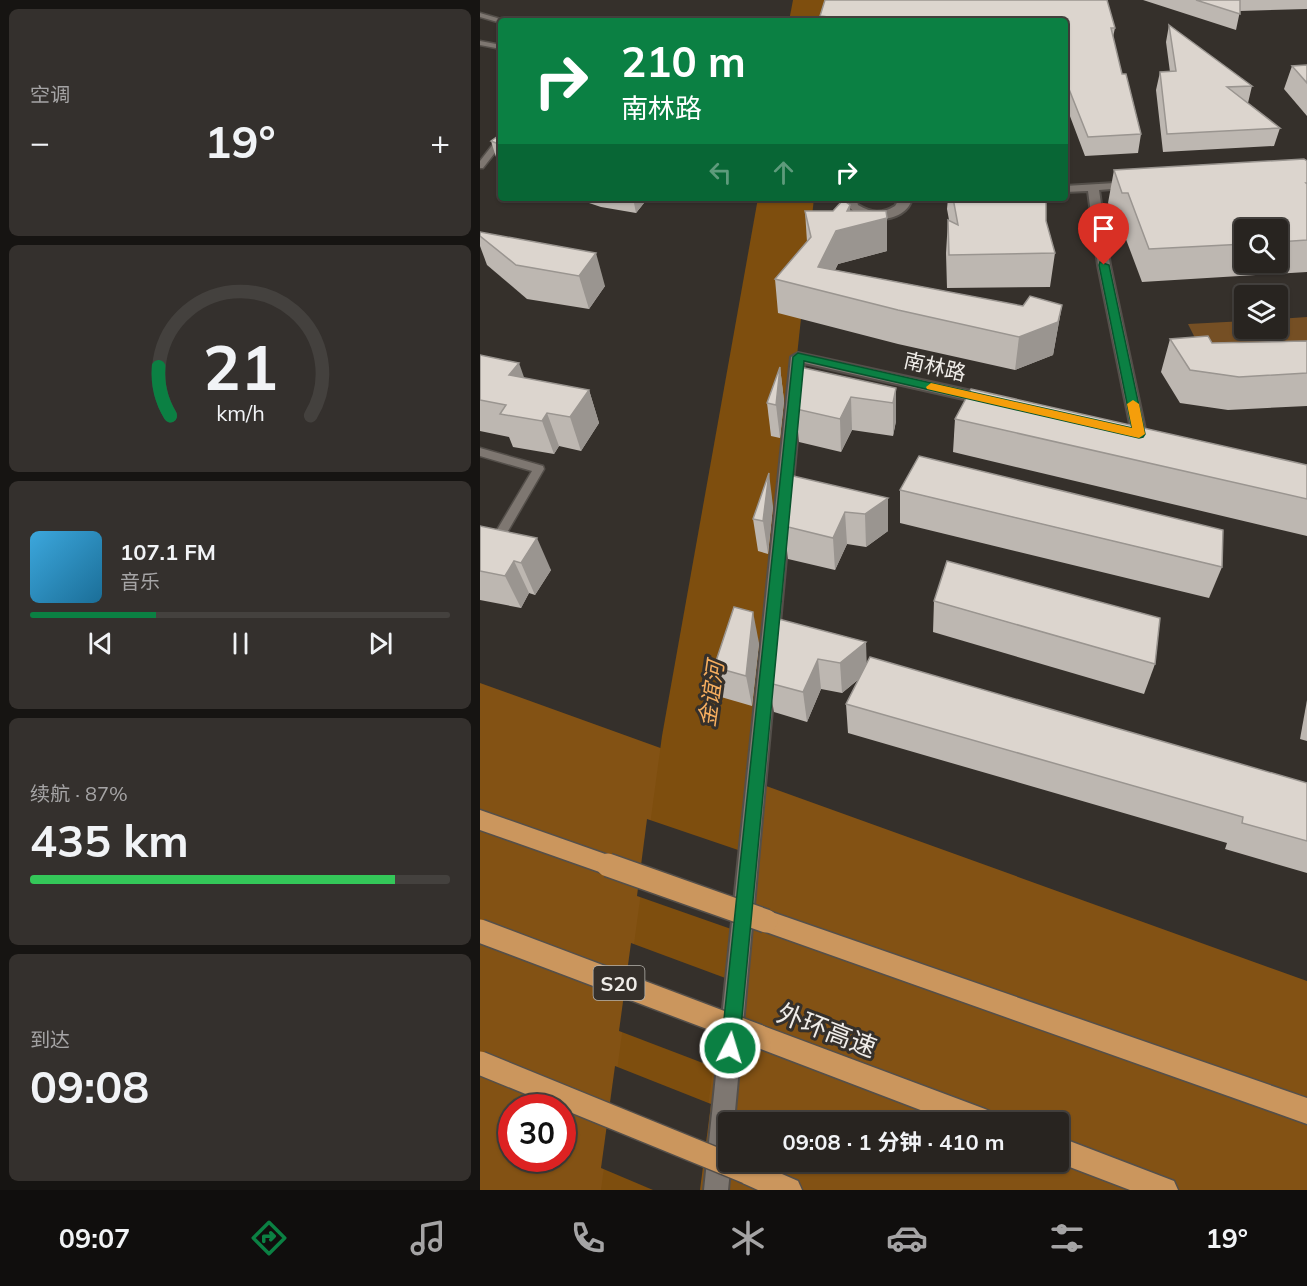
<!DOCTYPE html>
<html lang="zh">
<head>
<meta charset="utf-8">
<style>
  :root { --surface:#282420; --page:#34302d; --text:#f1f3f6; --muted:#a5a4a5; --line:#44413e; --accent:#0b8043 }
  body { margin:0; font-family:Mulish,"Noto Sans SC",sans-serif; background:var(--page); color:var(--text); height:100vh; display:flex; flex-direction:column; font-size:22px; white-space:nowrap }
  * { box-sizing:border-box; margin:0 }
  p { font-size:20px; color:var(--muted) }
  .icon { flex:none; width:33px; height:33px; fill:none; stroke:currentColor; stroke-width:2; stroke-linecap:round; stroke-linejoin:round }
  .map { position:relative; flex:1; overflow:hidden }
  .sheet { display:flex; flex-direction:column; gap:9px; padding:9px; background:#161412; width:480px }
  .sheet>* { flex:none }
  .hud { position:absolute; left:18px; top:18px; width:570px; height:183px; border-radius:6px; box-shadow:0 2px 4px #0004,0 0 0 2px var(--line); background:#0b8043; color:#fff; overflow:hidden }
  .controls { position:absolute; left:754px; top:219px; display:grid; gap:12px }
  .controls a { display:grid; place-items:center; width:54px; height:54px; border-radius:6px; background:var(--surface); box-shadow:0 2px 4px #0004,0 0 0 2px var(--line); font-size:30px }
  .speed { position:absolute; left:18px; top:1094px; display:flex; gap:12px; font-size:30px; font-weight:700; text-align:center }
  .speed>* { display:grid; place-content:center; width:78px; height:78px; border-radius:50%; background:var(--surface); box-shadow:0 2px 4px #0004,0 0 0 2px var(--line); line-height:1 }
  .speed .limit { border:9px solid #d22; background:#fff; color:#111 }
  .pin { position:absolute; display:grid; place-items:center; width:51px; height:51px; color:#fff; margin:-62px -26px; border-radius:50% 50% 50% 0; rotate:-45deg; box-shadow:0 0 6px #0007 }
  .pin .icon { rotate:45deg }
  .me { position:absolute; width:66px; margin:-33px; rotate:5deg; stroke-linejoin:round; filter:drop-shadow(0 0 4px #0008) }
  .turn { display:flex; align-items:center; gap:21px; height:126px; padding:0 24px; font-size:27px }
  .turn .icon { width:78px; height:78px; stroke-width:2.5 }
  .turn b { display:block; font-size:42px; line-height:51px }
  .lanes { display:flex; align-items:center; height:57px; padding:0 24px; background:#0003; justify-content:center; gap:30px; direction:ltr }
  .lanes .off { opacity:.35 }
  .big { font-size:45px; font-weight:700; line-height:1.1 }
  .sheet .tile { flex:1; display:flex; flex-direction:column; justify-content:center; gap:9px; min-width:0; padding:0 21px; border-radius:9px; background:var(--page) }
  .sheet .dial { align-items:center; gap:0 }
  .dial svg { height:156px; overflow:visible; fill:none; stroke:var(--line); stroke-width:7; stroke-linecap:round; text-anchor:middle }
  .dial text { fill:var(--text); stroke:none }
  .song { display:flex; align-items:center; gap:18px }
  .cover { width:72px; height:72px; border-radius:9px; background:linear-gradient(135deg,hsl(200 70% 55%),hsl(200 70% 35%)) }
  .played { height:6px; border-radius:3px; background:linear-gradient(90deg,var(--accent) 30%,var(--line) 30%) }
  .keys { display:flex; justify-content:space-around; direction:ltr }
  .heat { display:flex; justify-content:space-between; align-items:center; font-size:33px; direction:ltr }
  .charge { height:9px; border-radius:4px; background:linear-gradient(90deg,#34c759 87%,var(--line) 0) }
  .trip { position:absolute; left:238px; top:1112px; width:351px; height:60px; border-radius:6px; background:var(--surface); box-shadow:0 2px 4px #0004,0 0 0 2px var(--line); font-weight:700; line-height:60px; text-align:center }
  .tab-bar { display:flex; height:96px; justify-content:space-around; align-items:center; background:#100e0d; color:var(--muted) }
  .tab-bar .icon { width:42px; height:42px }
  .tab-bar .current { color:var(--accent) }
  .tab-bar b { font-size:27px; color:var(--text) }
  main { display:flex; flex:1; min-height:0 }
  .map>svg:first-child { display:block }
  .green { fill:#754f24 }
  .forest { fill:#835214; fill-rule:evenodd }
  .water { fill:#7e4e0e }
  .pier { fill:#35302b }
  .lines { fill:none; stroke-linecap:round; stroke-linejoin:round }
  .service-casing { stroke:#544f4a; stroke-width:3 }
  .minor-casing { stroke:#544f4a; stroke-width:4 }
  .motorway-casing { stroke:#544f4a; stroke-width:3 }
  .service { fill:#7e7771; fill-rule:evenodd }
  .minor { fill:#7e7771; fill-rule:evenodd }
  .motorway { fill:#cb965d; fill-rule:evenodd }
  .motorway-bridge-casing { stroke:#544f4a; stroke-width:26; stroke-linecap:butt }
  .motorway-bridge { stroke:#cb965d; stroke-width:23 }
  .wall { fill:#bdb7b1; fill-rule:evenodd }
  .shaded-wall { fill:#9a9590 }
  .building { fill:#dcd5ce; stroke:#9a9590; stroke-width:1.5 }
  .route { fill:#0b8043; stroke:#07532c; stroke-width:1.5 }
  .slow { fill:#f59e0b }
  .labels { text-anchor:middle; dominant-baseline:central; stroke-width:6; stroke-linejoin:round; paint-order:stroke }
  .shield { fill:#35302b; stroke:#b7b4af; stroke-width:1.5 }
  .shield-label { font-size:20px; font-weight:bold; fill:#efece8 }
  .street-label { font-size:21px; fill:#efece8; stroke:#35302b }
  .water-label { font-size:22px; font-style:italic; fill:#f6ae5f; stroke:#35302b }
  .near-street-label { font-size:26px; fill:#efece8; stroke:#35302b }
</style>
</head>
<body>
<main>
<section class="sheet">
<div class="tile"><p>空调</p>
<div class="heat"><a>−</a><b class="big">19°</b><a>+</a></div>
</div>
<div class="tile dial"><svg viewBox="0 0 100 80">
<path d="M14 69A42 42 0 1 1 86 69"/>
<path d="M14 69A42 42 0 0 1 8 44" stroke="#0b8043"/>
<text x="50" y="56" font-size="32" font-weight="700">21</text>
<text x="50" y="72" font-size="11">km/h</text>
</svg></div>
<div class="tile">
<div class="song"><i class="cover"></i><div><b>107.1 FM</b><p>音乐</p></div></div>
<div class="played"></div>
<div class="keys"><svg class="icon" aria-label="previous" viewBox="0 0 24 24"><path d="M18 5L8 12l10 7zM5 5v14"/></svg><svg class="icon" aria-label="pause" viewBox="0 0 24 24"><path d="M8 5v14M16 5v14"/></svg><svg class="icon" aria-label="next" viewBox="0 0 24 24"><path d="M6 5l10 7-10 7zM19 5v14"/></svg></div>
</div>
<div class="tile"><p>续航 · 87%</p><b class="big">435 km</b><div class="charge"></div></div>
<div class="tile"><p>到达</p><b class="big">09:08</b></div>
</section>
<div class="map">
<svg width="827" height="1190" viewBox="0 0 827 1190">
  <rect width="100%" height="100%" fill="#35302b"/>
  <!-- green -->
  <polygon class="green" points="827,317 827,364 730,368 708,324 765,321 765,328 798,328 798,319"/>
  <!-- forest -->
  <path class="forest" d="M0,683l827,298v209h-827zM32,1107h50v51h-50zM249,1122h330v39h-330z"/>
  <!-- water -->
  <g class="water">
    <polygon points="313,0 354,0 352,21 309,21"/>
    <polygon points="278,198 334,198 271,782 217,1190 121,1190 182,736"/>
  </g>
  <!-- pier -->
  <g class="pier">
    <polygon points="167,819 264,852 254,930 157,896"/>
    <polygon points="151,943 248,979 236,1068 139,1031"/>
    <polygon points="135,1066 231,1104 220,1190 173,1190 121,1168"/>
  </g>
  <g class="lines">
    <defs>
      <g id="service">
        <polygon points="0,13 24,20 25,21 21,21 21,23 0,17"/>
        <polygon points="0,41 21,45 21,49 0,45"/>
        <polygon points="18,138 21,138 21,145 3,168 0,168 0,161"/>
        <polygon points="0,448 63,466 64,469 21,543 17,544 0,539 0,531 14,535 52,471 0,456"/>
      </g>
      <g id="minor">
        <polygon points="652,182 658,185 656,187 619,190 630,265 666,434 659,439 652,434 618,265 608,191 585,192 585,186"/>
        <path d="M364,198h12l2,7c13,8 24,9 37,1l5,-8h12c-5,28 -59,28 -68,0z"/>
        <polygon points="318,353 510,395 517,400 510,405 324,363 254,1122 249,1122 251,1161 248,1190 224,1190 311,357"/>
      </g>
      <g id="motorway">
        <polygon points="0,810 128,855 136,858 139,865 136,872 128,875 0,830"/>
        <polygon points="286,910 827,1098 827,1124 286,932 278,929 275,921 278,913"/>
        <polygon points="278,1024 505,1109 514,1113 518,1122 472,1122 278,1048 269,1045 266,1036 269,1027"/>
        <polygon points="579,1137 694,1181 698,1190 650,1190 574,1161 579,1161"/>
        <polygon points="262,1161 272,1161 318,1181 322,1190 278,1190 258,1181 254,1172 258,1163"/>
      </g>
    </defs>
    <!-- service casing -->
    <use href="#service" class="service-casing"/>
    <!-- minor casing -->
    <use href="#minor" class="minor-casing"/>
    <!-- motorway casing -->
    <use href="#motorway" class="motorway-casing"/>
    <!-- service -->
    <use href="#service" class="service"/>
    <!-- minor -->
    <use href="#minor" class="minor"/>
    <!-- motorway -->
    <use href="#motorway" class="motorway"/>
    <defs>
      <g id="motorway-bridge">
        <polyline points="128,865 286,921"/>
        <polyline points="0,931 278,1036"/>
        <polyline points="0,1063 267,1172"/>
      </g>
    </defs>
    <!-- motorway-bridge casing -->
    <use href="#motorway-bridge" class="motorway-bridge-casing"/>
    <!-- motorway-bridge -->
    <use href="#motorway-bridge" class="motorway-bridge"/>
  </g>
  <!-- wall -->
  <g class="wall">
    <polygon points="345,0 627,0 635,28 633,37 642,74 646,74 661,134 658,153 605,156 585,103 585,21 340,21 340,16"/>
    <polygon points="663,0 827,0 827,9 760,11 756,30"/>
    <polygon points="689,25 772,86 768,103 800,128 794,146 683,152 676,90 680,72 690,72 686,42"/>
    <polygon points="827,65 827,116 804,89 812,66"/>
    <polygon points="21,134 21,173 11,141"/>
    <path d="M827,161v111l-165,10 -21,-56h-5l-8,-23 6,-33zM765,230h33v32h-33z"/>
    <polygon points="94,198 168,198 156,213 121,207"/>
    <polygon points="468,198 566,198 566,221 575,253 570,287 467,288 466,253 468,220 469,220 467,209"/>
    <polygon points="370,205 370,211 407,218 407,251 358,264 355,270 543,306 582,305 573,355 535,370 418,344 298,313 295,279 327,242 325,211 353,211"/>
    <polygon points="0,232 125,286 109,309 47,299 7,265 0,246"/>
    <polygon points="690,339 732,343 827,341 827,406 748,410 700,403 681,372"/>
    <polygon points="0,355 44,378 109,390 119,423 101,451 79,446 74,454 33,447 29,437 0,431"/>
    <polygon points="300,367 304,401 300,438 291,436 287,403"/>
    <polygon points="416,388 416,421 413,436 372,430 361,452 319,442 316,409"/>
    <polygon points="475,419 827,465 827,536 473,452"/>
    <polygon points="420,490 742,567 729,598 420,523"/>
    <polygon points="408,498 408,531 386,547 367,544 355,570 308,559 304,526"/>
    <polygon points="293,506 288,554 278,551 273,519"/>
    <polygon points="0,526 71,570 55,595 49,593 41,608 0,600"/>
    <polygon points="454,601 675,664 664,694 453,632"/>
    <polygon points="295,618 386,642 386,663 827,783 827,873 745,849 747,843 368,733 366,704 379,679 362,693 341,689 327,722 294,712 289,683"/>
    <polygon points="279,643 272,706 241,697 234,667"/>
    <polygon points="827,700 827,741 820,739"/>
  </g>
  <!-- shaded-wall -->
  <g class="shaded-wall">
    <polygon points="153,198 168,198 156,213"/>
    <polygon points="370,205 371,227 407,218 407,251 358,264 344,292 338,267"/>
    <polygon points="116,253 125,286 109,309 99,276"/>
    <polygon points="582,305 573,355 535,370 539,337"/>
    <polygon points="39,363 51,397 29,375"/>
    <polygon points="300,367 304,401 300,438 296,405"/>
    <polygon points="416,388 416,421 413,436 413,403"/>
    <polygon points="109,390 119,423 101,451 90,417"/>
    <polygon points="371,397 372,430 361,452 360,419"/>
    <polygon points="67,413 79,446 74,454 62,421"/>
    <polygon points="289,473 293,506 288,554 283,521"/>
    <polygon points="408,498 408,531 386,547 385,514"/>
    <polygon points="365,512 367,544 355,570 353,538"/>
    <polygon points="57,538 71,570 55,595 41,563"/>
    <polygon points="34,561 49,593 41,608 25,576"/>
    <polygon points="273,612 279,643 272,706 266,676"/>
    <polygon points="386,642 387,672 362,693 360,663"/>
    <polygon points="338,659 341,689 327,722 323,692"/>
  </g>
  <!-- building -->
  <g class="building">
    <polygon points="345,0 627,0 635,28 631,28 642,74 646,74 661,134 608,137 585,79 585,21 347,21 348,17 340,16"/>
    <polygon points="716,0 760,0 760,14"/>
    <polygon points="689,25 772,86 747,87 800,128 687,134 680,72 696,71"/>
    <polygon points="827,65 827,83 812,66"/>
    <polygon points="21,134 21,145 11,141"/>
    <polygon points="824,159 827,161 827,183 826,183 827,184 827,240 798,242 798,230 765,230 765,244 669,249 648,193 642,193 634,170"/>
    <polygon points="473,198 566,198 566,221 575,253 469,255 468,220 478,225"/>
    <polygon points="363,200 370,205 367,211 406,211 407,218 356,231 338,267 543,306 550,296 582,305 578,322 539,337 418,310 295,279 331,237 325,211 353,211"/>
    <polygon points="0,232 116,253 99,276 36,265 0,236"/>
    <polygon points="728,336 732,343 827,341 827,373 759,377 710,370 690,339"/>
    <polygon points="0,355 39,363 29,375 109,390 90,417 67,413 62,421 20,414 26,405 0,400"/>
    <polygon points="300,367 296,405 287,403"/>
    <polygon points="320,367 416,388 413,403 371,397 360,419 316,409"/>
    <polygon points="491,389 827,465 827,499 475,419"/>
    <polygon points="439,456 743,530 742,567 420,490"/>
    <polygon points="289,473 283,521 273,519"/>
    <polygon points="309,475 408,498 385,514 365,512 353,538 304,526"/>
    <polygon points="0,526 57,538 41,563 34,561 25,576 0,571"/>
    <polygon points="467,561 680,618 675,664 454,601"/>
    <polygon points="254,607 273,612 266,676 234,667"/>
    <polygon points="295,618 386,642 360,663 338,659 323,692 289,683"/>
    <polygon points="390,657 827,783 827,841 762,823 763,817 366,704"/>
  </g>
  <!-- route -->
  <polygon class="route" points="620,262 629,265 665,434 663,437 659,438 324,361 259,1048 256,1054 250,1057 243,1054 241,1048 313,357 318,353 652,428 619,265"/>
  <!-- slow -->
  <polygon class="slow" points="451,383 652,428 647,404 653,400 659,404 665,434 659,438 447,389 446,387"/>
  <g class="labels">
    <!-- shield labels -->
    <rect class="shield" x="113.5" y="966" width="51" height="34" rx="4.5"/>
    <g class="shield-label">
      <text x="139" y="983">S20</text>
    </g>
    <!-- street labels -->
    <g class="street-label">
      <text transform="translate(455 366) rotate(13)">南林路</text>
    </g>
    <!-- water labels -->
    <g class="water-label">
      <text transform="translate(231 694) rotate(-82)">金谊河</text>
    </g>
    <!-- near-street labels -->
    <g class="near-street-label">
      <text transform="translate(347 1030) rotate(21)">外环高速</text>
    </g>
  </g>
</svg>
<div class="controls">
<a><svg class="icon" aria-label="search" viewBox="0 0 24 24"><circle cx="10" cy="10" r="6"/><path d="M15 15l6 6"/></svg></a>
<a><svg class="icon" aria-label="layers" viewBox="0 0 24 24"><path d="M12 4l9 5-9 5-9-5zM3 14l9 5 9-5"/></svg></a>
</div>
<div class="speed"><div class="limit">30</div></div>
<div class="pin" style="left:624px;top:265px;background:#d93025"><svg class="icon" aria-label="arrive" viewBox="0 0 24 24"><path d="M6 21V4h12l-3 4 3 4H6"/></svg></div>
<svg class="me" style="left:250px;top:1048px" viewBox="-20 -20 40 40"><circle r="17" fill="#0b8043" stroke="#fff" stroke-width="3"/><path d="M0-11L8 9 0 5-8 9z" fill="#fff"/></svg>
<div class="trip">09:08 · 1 分钟 · 410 m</div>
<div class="hud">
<div class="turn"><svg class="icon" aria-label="right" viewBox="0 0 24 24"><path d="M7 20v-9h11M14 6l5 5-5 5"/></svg><div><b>210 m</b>南林路</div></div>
<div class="lanes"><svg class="icon off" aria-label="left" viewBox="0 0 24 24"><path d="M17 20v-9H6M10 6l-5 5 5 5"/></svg><svg class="icon off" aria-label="ahead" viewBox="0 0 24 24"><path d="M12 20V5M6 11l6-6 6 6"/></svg><svg class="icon" aria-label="right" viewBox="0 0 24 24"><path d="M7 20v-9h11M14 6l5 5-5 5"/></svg></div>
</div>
</div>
</main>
<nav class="tab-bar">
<b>09:07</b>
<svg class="icon current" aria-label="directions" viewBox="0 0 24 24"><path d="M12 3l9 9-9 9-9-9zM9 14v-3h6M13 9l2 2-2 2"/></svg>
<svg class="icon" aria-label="music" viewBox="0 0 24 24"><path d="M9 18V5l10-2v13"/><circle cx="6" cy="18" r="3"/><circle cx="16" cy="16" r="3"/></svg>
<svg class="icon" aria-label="phone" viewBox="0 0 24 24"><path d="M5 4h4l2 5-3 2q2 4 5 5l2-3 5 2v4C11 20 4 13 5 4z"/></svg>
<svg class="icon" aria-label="climate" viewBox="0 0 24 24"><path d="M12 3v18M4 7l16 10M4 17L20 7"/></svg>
<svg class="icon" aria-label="car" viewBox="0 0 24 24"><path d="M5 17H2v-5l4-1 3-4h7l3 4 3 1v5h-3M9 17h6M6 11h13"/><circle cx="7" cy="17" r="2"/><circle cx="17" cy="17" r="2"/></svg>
<svg class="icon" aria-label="filters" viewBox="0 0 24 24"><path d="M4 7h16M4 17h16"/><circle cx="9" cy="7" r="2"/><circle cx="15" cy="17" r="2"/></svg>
<b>19°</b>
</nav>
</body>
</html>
